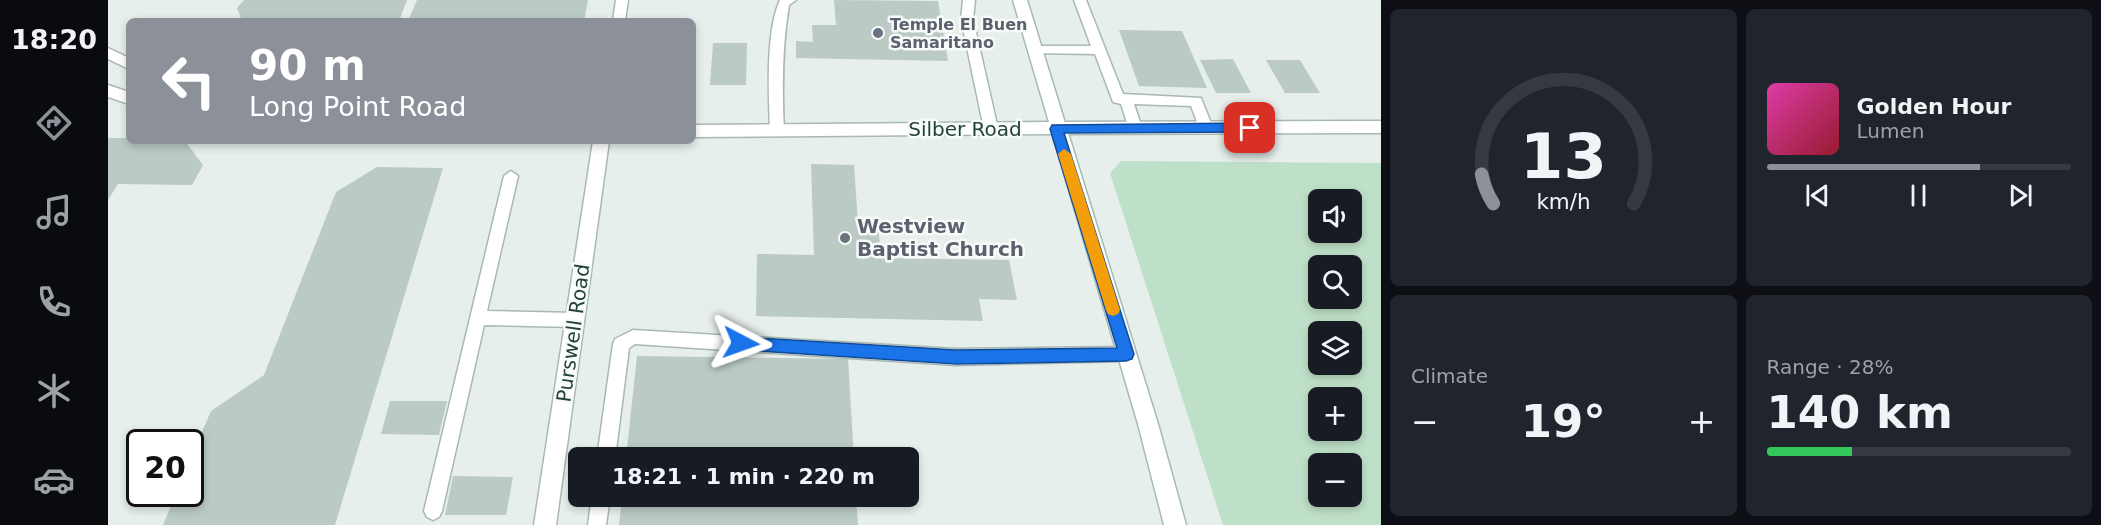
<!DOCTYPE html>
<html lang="en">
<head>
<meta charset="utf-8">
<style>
  :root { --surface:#171b24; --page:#20242c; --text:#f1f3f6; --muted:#9ea1a6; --line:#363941; --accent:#8c9099 }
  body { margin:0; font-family:"DejaVu Sans",sans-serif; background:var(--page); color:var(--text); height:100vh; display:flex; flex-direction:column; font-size:22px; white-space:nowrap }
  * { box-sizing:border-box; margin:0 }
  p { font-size:20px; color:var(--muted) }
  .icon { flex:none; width:33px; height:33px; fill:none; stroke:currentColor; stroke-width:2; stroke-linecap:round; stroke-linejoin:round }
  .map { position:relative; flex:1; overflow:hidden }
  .drawer { display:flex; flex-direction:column; gap:9px; padding:9px; background:#0d0f14; width:720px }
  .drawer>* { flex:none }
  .hud { position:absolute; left:18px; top:18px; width:570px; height:126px; border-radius:9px; box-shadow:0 3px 9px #0003; background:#8c9099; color:#fff; overflow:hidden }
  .controls { position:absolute; left:1200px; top:189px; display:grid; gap:12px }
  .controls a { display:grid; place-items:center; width:54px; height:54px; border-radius:9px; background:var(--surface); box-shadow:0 3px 9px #0003; font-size:30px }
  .speed { position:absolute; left:18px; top:429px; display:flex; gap:12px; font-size:30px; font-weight:700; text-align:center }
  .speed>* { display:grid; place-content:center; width:78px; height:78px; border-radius:50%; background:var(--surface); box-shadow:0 3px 9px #0003; line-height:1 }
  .speed .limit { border:3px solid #111; border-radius:9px; background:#fff; color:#111 }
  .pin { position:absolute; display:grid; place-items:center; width:51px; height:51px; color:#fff; margin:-26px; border-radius:12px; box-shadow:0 3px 9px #0006 }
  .me { position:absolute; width:66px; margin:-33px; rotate:94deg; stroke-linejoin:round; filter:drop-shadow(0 0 4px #0008) }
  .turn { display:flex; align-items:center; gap:21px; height:126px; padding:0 24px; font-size:27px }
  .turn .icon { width:78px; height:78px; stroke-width:2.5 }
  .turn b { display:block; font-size:42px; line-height:51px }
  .big { font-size:45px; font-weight:600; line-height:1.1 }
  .drawer .widget { flex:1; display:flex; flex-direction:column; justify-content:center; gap:9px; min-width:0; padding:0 21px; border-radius:9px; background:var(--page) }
  .drawer .dial { align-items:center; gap:0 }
  .dial svg { height:156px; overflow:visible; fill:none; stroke:var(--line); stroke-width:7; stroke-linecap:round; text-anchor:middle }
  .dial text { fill:var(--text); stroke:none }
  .song { display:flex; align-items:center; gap:18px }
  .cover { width:72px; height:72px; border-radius:9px; background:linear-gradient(135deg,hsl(320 70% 55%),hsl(350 70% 35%)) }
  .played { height:6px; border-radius:3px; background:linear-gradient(90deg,var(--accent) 70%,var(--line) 70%) }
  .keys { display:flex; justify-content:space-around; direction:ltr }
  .heat { display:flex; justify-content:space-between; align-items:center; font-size:33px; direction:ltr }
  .charge { height:9px; border-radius:4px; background:linear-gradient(90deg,#34c759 28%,var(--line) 0) }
  .drawer .tiles { flex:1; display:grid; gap:9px; grid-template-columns:repeat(2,1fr) }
  .trip { position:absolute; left:460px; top:447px; width:351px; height:60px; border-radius:9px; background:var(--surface); box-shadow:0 3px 9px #0003; font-weight:600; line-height:60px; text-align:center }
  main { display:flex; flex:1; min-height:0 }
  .menu { display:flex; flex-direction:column; width:108px; justify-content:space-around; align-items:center; background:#090b0e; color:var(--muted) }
  .menu .icon { width:42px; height:42px }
  .menu .current { color:var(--accent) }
  .menu b { font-size:27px; color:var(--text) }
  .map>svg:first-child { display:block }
  .green { fill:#bfe0c8; fill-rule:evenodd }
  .building { fill:#bbcac4 }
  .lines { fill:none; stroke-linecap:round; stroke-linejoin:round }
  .service-casing { stroke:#a8b8b2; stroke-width:3 }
  .minor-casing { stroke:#a8b8b2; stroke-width:3 }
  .tertiary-casing { stroke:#a8b8b2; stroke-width:3 }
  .secondary-casing { stroke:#a4bbb3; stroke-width:3 }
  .service { fill:#fff; fill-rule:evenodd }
  .minor { fill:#fff; fill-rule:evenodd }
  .tertiary { fill:#fff; fill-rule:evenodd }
  .secondary { fill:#fff; fill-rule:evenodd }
  .route { fill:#1a73e8; stroke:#114b97; stroke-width:1.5 }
  .slow { fill:#f59e0b }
  .worship-dot { fill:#6b7280; stroke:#f7fbf9; stroke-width:2 }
  .labels { text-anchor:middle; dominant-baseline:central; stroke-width:5; stroke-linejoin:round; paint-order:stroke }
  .far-worship-label { font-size:16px; font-weight:bold; fill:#5b616d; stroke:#f7fbf9; text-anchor:start }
  .street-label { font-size:20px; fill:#24423a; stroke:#f7fbf9 }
  .worship-label { font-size:20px; font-weight:bold; fill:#5b616d; stroke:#f7fbf9; text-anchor:start }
</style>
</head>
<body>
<main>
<nav class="menu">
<b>18:20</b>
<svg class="icon current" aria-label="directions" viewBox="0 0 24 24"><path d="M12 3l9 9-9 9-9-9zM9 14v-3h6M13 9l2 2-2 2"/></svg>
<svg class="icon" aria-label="music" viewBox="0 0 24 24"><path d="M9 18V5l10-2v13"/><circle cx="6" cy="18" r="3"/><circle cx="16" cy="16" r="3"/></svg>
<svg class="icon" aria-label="phone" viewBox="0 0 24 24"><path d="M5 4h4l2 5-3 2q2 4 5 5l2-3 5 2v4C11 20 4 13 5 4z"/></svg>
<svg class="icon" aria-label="climate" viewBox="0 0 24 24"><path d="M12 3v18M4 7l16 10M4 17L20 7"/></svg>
<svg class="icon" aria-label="car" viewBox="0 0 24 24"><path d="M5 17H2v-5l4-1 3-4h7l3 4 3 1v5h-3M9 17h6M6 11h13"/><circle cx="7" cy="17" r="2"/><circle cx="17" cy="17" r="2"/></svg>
</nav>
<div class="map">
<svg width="1273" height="525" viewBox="0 0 1273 525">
  <rect width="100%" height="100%" fill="#e6efeb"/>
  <!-- green -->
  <path class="green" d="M1013,161l260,2v362h-158l-113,-352zM1210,200h34v32h-34zM1210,266h34v32h-34zM1210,332h34v32h-34zM1210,398h34v32h-34zM1210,464h34v32h-34z"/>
  <!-- building -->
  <g class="building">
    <polygon points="136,0 299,0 291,21 134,21 129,8"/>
    <polygon points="309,0 480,0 476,21 300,21"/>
    <polygon points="726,0 830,1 840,61 688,58 688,41 705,42 704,25 728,25"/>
    <polygon points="1011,30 1074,31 1099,88 1031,86"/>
    <polygon points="605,43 639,43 638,85 602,85"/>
    <polygon points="1125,59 1143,93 1108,93 1092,60"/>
    <polygon points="1158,60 1192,60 1212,93 1177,93"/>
    <polygon points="0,138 21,138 21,141 77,141 95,165 84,185 10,184 0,200"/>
    <polygon points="703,164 746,165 750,223 770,224 773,258 901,260 909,300 871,299 875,321 648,316 649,254 706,255"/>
    <polygon points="269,167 335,168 227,525 55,525 68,494 82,494 82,460 103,411 156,375 228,192"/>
    <polygon points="529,356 740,359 746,458 518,458"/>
    <polygon points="282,401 339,401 331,435 273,434"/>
    <polygon points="345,476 405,477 398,515 337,515"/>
    <polygon points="514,496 748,496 750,525 511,525"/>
  </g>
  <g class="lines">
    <defs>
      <g id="service">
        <polygon points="508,0 520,0 517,21 505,21"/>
        <path d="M672,0h16l-7,5c-7,42 -7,83 -5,126l-7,5 -7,-5c-1,-35 -5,-99 10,-131z"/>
        <polygon points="855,0 867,0 865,19 890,129 883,134 876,129 853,19"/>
        <polygon points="966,0 978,0 1015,94 1093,98 1105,128 1103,132 1093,132 1083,106 1026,104 1034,128 1032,132 1022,132 1013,104 1005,102 1004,99 987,54 923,53 921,50 927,46 983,46"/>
        <polygon points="403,171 410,176 379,311 467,313 473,315 475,320 473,325 467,327 376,325 334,511 331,517 325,520 319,517 316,511 396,176"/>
        <polygon points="525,330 848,349 1018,347 1024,349 1026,354 1024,359 1018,361 848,365 527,344 521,348 507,458 489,458 505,344 507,339"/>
        <polygon points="484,496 502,496 498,525 480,525"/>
      </g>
      <g id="minor">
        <polygon points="0,48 21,58 21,69 0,59"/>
        <polygon points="0,85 21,92 21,104 0,97"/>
        <polygon points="949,122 955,124 957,128 955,132 949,134 585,137 585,125"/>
        <polygon points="485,141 501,141 448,525 426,525"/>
      </g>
      <polygon id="tertiary" points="1273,121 1273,133 949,134 943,132 941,128 943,124 949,122"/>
      <polygon id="secondary" points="905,0 919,0 1050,424 1078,525 1056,525 1030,424"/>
    </defs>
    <!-- service casing -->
    <use href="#service" class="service-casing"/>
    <!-- minor casing -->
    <use href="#minor" class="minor-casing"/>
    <!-- tertiary casing -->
    <use href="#tertiary" class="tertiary-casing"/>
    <!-- secondary casing -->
    <use href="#secondary" class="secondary-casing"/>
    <!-- service -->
    <use href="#service" class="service"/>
    <!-- minor -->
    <use href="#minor" class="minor"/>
    <!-- tertiary -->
    <use href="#tertiary" class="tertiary"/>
    <!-- secondary -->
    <use href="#secondary" class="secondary"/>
  </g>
  <!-- route -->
  <polygon class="route" points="1142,123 1148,128 1142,132 956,133 1026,354 1024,359 1018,361 848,364 633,350 628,348 626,343 628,339 633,337 848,350 1009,348 942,129 944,125"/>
  <!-- slow -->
  <polygon class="slow" points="956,149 963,154 1012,310 1010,314 1005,316 1000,314 998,310 950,154"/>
  <!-- markers -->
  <g class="worship-dot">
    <circle cx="770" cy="33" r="6"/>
    <circle cx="737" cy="238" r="6"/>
  </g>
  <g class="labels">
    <!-- far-worship labels -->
    <g class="far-worship-label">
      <text x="782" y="24">Temple El Buen<tspan x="782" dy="18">Samaritano</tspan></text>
    </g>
    <!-- street labels -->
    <g class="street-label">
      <text x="857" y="129">Silber Road</text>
      <text transform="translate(465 333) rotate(-82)">Purswell Road</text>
    </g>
    <!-- worship labels -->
    <g class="worship-label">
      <text x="749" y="226">Westview<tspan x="749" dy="23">Baptist Church</tspan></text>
    </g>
  </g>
</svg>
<div class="controls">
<a><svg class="icon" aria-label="sound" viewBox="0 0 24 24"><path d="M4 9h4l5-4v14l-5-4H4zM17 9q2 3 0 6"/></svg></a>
<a><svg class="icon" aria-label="search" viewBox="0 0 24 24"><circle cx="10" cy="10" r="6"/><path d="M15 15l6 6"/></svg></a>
<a><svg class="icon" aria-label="layers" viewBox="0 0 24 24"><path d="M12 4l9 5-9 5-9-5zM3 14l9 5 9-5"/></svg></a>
<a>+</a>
<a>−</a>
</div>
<div class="speed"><div class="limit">20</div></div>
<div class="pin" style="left:1142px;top:128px;background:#d93025"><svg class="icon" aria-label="arrive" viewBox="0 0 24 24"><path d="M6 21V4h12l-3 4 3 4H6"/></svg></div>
<svg class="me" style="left:633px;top:343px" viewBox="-20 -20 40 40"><path d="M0-17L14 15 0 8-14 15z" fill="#1a73e8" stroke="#fff" stroke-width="4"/></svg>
<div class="trip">18:21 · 1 min · 220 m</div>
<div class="hud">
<div class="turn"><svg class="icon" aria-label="left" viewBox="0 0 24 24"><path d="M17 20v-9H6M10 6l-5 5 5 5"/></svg><div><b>90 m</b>Long Point Road</div></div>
</div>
</div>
<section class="drawer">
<div class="tiles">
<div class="widget dial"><svg viewBox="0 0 100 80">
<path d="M14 69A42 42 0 1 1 86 69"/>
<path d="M14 69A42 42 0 0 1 8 54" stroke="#8c9099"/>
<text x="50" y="56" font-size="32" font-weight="700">13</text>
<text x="50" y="72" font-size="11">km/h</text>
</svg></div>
<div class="widget">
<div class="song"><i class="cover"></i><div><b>Golden Hour</b><p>Lumen</p></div></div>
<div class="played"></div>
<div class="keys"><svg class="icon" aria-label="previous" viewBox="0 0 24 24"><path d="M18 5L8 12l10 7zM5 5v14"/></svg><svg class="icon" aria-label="pause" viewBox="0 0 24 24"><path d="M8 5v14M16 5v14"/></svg><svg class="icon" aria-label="next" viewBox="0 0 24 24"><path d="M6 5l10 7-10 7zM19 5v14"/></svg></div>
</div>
<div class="widget"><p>Climate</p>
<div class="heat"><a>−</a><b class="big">19°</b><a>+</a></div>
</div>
<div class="widget"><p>Range · 28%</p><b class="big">140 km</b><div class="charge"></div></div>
</div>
</section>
</main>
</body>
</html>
